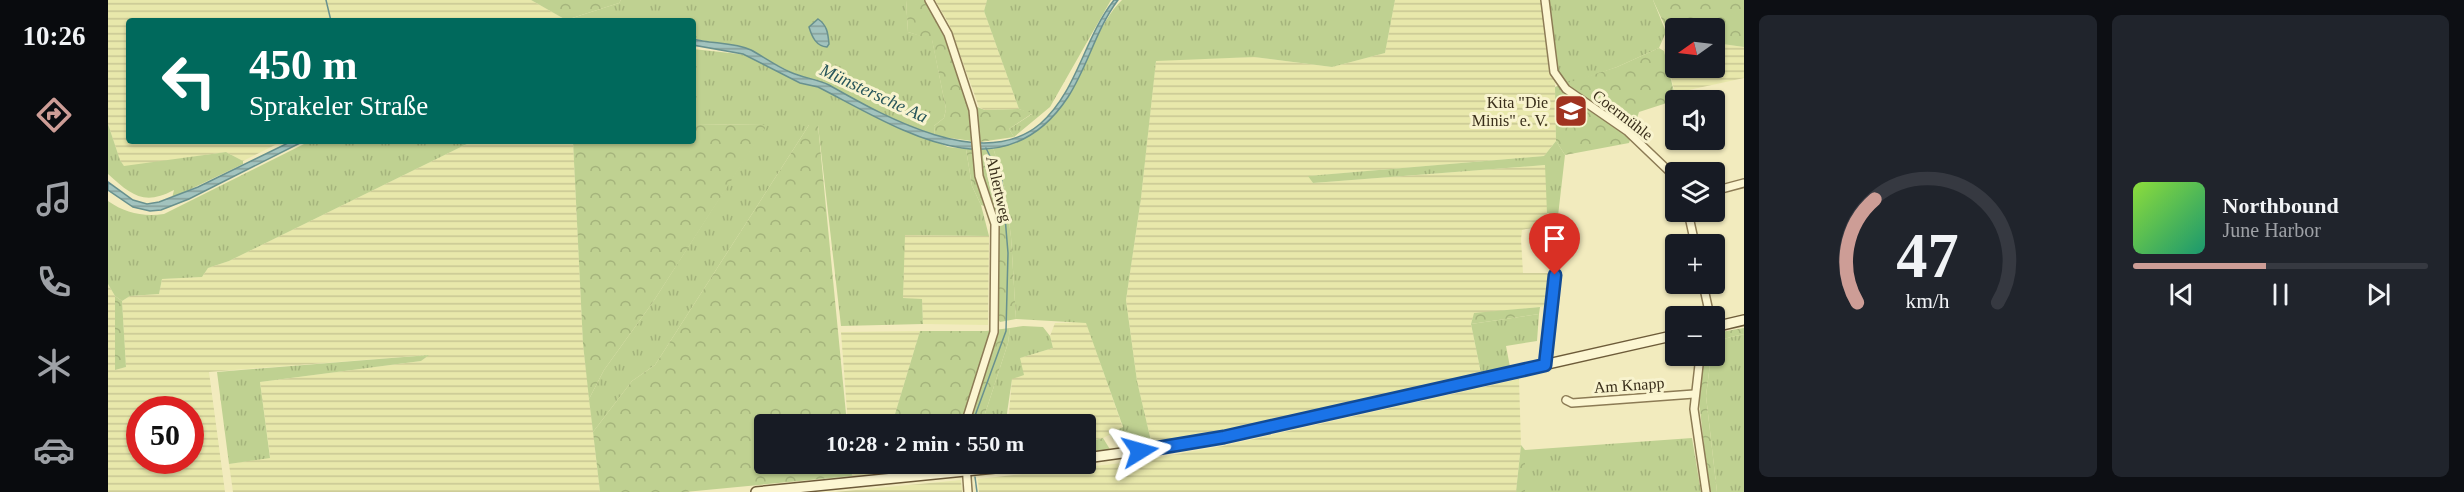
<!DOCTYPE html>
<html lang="en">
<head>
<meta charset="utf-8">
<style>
  :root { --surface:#171b24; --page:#20242c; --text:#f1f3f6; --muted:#9ea1a6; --line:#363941; --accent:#cd9d96 }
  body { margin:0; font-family:Georgia,serif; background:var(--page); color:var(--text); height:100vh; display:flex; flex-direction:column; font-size:22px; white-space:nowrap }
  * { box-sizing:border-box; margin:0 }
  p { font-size:20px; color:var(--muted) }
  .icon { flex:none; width:33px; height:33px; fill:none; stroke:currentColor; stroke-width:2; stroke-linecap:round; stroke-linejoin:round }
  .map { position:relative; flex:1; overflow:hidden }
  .sheet { display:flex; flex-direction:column; gap:15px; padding:15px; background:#0d0f14; width:720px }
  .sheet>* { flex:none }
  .hud { position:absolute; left:18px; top:18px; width:570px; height:126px; border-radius:6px; box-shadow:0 2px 4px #0004; background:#00695c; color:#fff; overflow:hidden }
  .needle { width:39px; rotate:256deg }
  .controls { position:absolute; left:1557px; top:18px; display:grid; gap:12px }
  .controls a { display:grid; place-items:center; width:60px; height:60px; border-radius:6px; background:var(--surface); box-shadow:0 2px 4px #0004; font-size:30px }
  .speed { position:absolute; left:18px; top:396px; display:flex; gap:12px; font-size:30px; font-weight:700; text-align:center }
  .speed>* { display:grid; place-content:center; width:78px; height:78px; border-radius:50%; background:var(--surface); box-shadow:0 2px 4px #0004; line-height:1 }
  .speed .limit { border:9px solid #d22; background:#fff; color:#111 }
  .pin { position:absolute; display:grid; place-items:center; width:51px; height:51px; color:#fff; margin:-62px -26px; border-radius:50% 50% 50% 0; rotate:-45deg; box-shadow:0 0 6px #0007 }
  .pin .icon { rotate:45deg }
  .me { position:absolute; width:66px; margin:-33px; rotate:82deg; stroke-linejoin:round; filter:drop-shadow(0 0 4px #0008) }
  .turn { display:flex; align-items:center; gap:21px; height:126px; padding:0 24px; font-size:27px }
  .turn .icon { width:78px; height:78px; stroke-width:2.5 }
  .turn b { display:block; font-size:42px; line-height:51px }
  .sheet .card { flex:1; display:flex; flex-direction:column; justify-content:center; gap:9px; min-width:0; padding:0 21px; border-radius:9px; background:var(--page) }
  .sheet .dial { align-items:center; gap:0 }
  .dial svg { height:156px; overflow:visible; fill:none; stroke:var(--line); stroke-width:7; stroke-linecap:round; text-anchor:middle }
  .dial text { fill:var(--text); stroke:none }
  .song { display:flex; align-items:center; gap:18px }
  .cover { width:72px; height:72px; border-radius:9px; background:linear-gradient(135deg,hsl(90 70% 55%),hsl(160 70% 35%)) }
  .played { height:6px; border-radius:3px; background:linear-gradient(90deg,var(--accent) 45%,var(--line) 45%) }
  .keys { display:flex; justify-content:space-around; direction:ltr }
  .sheet .tiles { flex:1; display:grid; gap:15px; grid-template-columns:repeat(2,1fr) }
  .trip { position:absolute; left:646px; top:414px; width:342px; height:60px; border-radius:6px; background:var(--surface); box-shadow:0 2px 4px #0004; font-weight:800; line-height:60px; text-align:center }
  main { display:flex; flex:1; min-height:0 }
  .dock { display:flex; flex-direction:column; width:108px; justify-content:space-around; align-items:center; background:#090b0e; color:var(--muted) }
  .dock .icon { width:42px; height:42px }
  .dock .on { color:var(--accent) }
  .dock b { font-size:27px; color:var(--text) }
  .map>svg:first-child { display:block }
  .farmland { fill:url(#farmland-rules); fill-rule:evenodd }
  .grass { fill:url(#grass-tufts) }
  .forest { fill:url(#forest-crowns) }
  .water { fill:url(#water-rules); stroke:#68918e; stroke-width:1.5 }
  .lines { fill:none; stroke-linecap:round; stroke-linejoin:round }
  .stream { stroke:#68918e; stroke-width:1.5 }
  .street-casing { stroke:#8c7b55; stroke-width:10 }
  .secondary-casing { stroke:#6d5b39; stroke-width:12 }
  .street { stroke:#fcf6d2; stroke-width:7 }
  .secondary { stroke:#fcf6d2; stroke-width:9 }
  .route-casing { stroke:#114b97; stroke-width:15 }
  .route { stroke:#1a73e8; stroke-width:10 }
  .labels { text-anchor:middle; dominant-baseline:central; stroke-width:6; stroke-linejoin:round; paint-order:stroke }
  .poi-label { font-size:16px; fill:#3a2f1b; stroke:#f8f3ce; text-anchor:end }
  .street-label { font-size:16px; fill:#3a2f1b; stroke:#f8f3ce }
  .water-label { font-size:18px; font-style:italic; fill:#29565b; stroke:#f8f3ce }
</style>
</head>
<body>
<main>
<nav class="dock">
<b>10:26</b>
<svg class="icon on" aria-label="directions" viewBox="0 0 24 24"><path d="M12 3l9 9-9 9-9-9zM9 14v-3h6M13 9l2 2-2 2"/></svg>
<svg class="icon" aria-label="music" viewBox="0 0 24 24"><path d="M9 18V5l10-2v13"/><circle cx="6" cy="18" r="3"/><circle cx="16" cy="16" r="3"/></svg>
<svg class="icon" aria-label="phone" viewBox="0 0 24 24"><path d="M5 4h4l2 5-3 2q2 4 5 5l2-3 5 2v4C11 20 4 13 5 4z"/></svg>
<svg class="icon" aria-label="climate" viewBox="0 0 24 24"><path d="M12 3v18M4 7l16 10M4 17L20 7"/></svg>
<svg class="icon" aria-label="car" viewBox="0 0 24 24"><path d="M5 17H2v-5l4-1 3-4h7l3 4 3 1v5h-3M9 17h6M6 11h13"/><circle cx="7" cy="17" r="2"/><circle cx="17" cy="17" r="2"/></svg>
</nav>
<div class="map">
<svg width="1636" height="492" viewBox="0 0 1636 492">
  <defs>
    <pattern id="farmland-rules" width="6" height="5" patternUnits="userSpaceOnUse" patternTransform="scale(1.5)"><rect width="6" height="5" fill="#e8e8ab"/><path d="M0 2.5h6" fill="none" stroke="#c8c793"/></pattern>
    <pattern id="grass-tufts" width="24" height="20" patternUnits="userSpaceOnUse" patternTransform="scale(1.5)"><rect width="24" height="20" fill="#bfd191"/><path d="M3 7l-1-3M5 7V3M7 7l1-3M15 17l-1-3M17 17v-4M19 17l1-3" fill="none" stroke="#a5b47c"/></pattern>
    <pattern id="forest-crowns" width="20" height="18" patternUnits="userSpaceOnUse" patternTransform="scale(1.5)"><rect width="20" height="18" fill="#bfd191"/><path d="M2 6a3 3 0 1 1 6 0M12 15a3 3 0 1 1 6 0" fill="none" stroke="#a5b47c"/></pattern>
    <pattern id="water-rules" width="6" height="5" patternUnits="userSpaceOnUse" patternTransform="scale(1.5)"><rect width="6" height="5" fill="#a2c3be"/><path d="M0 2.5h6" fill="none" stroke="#859f9a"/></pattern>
  </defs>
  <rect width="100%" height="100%" fill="#f2ebbe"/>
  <!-- farmland -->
  <g class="farmland">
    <polygon points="0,0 423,0 458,20 473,21 21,21 21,141 175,141 135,161 118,152 22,166 16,166 12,160 0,124"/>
    <polygon points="827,0 879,0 876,11 911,109 877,110 871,107 841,24"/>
    <polygon points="1287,0 1435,0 1443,71 1447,79 1448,141 1436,156 1201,176 1205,183 1438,165 1440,225 1414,230 1413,239 1415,273 1443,273 1439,306 1366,314 1363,324 1373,373 1078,440 1044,445 1029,381 1018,300 1033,198 1048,60 1146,57 1224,67 1277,53"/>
    <polygon points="1562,37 1567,38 1568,68 1606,68 1607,43 1636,47 1636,78 1567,93 1556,51"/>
    <path d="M365,141h100l10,202 17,149h-367l-4,-28 41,-7 -10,-75 161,-21 7,-6 -219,17 16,120h-117v-208l7,12v74l11,-3 -4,-66 8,-5 29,-2 3,-15 40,-2 6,-9 21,-7zM32,410h50v50h-50z"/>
    <polygon points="796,235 881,236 880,325 815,324 814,300 795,298"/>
    <polygon points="978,322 1015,428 995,438 978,442 978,424 900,424 904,379 912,358 945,348 942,336 947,323"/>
    <polygon points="812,331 784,424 740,424 733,332"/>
    <polygon points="1411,379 1413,445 1408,492 871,492 870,479 1023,462 1115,446"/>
    <polygon points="743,464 772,464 768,474 744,476"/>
    <polygon points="853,480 854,492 727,492"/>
  </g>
  <!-- grass -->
  <g class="grass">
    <polygon points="513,0 798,0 800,32 824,39 838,109 836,118 826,126 827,136 817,133 753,104 720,85 685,73 632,46 585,39 585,21 458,20 511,3"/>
    <polygon points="879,0 1003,0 942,107 906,137 901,129 924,114 911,109 876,11"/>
    <path d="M1014,0h273l-10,53 -53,14 -78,-10 -98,4 -15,137 -15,102 11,81 14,60 -3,4 -26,5 -13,-16 14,-7 -37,-104 -70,-4 -5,-82 -6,-48 -12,-42c68,-16 73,-47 101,-104 8,-15 16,-32 28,-43z"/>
    <polygon points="1441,0 1545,0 1558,32 1551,48 1509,67 1460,84 1449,71"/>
    <polygon points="585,49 640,55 692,83 710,87 840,147 858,149 864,186 873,205 881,236 797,235 795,298 814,299 815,324 733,326 710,125 701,125 547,365 524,381 485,432 481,399 496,370 545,302 658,125 585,124"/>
    <path d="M0,124l12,36 4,6 102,-14 17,9v3l-71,34 2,-8c-30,16 -43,5 -66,-16z"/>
    <path d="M202,141h163l-244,120 -21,7 -6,9 -40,2 -3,15 -29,2 -8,5 -7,-5 -7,-12v-83c17,12 35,16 56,13z"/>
    <polygon points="1448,141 1457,155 1450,216 1439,213 1437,165 1205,183 1200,176 1436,156"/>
    <polygon points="1431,314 1429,341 1398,346 1402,367 1373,373 1363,324"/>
    <polygon points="915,326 935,327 942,336 945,348 912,358 916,375 904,379 898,420 874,423 900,343 902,328"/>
    <polygon points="1636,334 1636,492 1609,492 1598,396 1603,356 1606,356 1607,341"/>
    <polygon points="321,355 313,361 152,382 162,458 121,464 109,372"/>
    <polygon points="1584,438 1593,492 1417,492 1417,450"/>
  </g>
  <!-- forest -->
  <g class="forest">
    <polygon points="423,0 513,0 511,3 458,20"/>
    <path d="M798,0h18c23,35 32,65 45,104l16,6 34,-1 14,4 -24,16 5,8 -34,5 -45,-6 -1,-10 10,-8 2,-9 -14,-69 -24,-8z"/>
    <polygon points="1545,0 1636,0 1636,47 1607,43 1606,28 1568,28 1567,38 1562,37"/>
    <polygon points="1551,48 1556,51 1568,100 1531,112 1521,143 1457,155 1448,141 1447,87 1509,67"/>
    <polygon points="585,124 659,125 545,302 496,370 481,399 475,344 465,141 585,141"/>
    <polygon points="701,125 710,125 739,424 657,424 657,464 743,464 744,476 577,492 492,492 485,432 524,381 547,365"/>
    <polygon points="885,147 897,189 903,237 908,319 892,322 889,318 890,222 886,209 873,205 864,186 858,149"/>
    <polygon points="7,296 14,301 18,367 7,370"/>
    <polygon points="1432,307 1431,314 1363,324 1366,313"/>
    <polygon points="902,328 900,343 874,423 898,420 900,424 784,424 812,331 878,331"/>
    <polygon points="1636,328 1636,334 1607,341 1607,333"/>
    <polygon points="1597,356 1603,356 1598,396 1609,492 1601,492 1590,391"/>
    <polygon points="995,438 1003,451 978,453 978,442"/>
    <polygon points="1413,445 1417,450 1417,492 1408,492"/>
    <polygon points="772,464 877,464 768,474"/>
  </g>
  <!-- water -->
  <g class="water">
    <path d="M1006,0h4c-22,29 -30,66 -50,97 -67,102 -171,30 -250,-10l-18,-4 -57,-29 -50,-9v-6c18,5 41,3 58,11 13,7 25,16 39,22 13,6 27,7 39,13 53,30 153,88 211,39 37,-32 44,-86 74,-124z"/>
    <path d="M710,19c9,6 10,14 11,25l-2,3c-11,-1 -15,-10 -18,-20z"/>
    <polygon points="184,141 196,141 81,199 53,210 42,211 25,207 0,190 0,182 25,200 39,204 51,202 90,187"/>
  </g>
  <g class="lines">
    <!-- stream -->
    <g class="stream">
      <polyline points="218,0 223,21"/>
      <polyline points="864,424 898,331 900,253 894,181 878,148"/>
      <polyline points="867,477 869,492"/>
    </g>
    <defs>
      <g id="street">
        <polyline points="821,0 840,34 865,110 871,176 887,224 886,332 857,424"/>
        <polyline points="1437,0 1446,72 1458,89 1519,131 1564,174 1568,181"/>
        <polyline points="1606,191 1636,183"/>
        <polyline points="1580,212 1587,244"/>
        <polyline points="1595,284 1602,316"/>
        <polyline points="1592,356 1586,409 1598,492"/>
        <polyline points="1437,365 1447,275"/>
        <polyline points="1458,400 1464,403 1586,394"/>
        <polyline points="858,464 860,492"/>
      </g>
      <g id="secondary">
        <polyline points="1606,327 1636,320"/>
        <polyline points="978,458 1079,444 1134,433 1568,335"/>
        <polyline points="648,492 926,464"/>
      </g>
    </defs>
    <!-- street casing -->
    <use href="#street" class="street-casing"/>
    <!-- secondary casing -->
    <use href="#secondary" class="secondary-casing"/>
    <!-- street -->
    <use href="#street" class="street"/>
    <!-- secondary -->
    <use href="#secondary" class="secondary"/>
  </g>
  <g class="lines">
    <defs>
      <polyline id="route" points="1032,451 1116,437 1437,365 1447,275"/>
    </defs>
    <!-- route casing -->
    <use href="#route" class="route-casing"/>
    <!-- route -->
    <use href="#route" class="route"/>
  </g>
  <!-- icons -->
  <defs>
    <symbol id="school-square" viewBox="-11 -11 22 22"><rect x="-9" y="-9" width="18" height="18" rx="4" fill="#a03320" stroke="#f8f3ce"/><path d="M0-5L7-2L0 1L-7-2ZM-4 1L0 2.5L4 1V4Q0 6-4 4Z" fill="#fff"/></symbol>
  </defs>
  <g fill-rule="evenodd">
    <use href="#school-square" x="1444" y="92" width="38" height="38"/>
  </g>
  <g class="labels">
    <!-- poi labels -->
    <g class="poi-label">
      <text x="1440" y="102">Kita "Die<tspan x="1440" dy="18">Minis" e. V.</tspan></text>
    </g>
    <!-- street labels -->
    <g class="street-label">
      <text transform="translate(1515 115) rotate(38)">Coermühle</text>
      <text transform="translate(891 189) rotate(77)">Ahlertweg</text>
      <text transform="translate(1521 385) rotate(-4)">Am Knapp</text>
    </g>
    <!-- water labels -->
    <g class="water-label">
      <text transform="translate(766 93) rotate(25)">Münstersche Aa</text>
    </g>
  </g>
</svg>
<div class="controls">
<a><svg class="needle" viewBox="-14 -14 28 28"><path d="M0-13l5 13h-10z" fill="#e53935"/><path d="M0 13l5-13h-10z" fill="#9ea1a6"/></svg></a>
<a><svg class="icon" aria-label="sound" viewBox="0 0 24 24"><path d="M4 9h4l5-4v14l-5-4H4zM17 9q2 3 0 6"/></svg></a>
<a><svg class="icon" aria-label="layers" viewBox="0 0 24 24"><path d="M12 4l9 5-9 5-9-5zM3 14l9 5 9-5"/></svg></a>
<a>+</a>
<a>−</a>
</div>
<div class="speed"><div class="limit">50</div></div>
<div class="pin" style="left:1447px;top:275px;background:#d93025"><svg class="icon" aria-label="arrive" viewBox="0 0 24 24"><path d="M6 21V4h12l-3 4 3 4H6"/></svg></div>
<svg class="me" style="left:1032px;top:451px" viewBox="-20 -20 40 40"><path d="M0-17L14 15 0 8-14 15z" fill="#1a73e8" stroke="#fff" stroke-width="4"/></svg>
<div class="trip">10:28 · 2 min · 550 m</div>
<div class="hud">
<div class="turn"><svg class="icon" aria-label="left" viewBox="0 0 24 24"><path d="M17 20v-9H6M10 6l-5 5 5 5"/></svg><div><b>450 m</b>Sprakeler Straße</div></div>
</div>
</div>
<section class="sheet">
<div class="tiles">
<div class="card dial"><svg viewBox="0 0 100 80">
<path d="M14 69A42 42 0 1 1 86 69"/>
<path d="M14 69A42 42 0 0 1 23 16" stroke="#cd9d96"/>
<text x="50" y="56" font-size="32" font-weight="700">47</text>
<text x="50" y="72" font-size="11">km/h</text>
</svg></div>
<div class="card">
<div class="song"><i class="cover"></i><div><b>Northbound</b><p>June Harbor</p></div></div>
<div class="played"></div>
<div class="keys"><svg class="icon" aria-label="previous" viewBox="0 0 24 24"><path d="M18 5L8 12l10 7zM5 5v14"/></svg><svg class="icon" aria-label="pause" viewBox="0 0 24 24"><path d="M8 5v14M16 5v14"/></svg><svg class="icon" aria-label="next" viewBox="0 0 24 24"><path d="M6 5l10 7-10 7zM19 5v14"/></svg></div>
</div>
</div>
</section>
</main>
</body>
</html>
